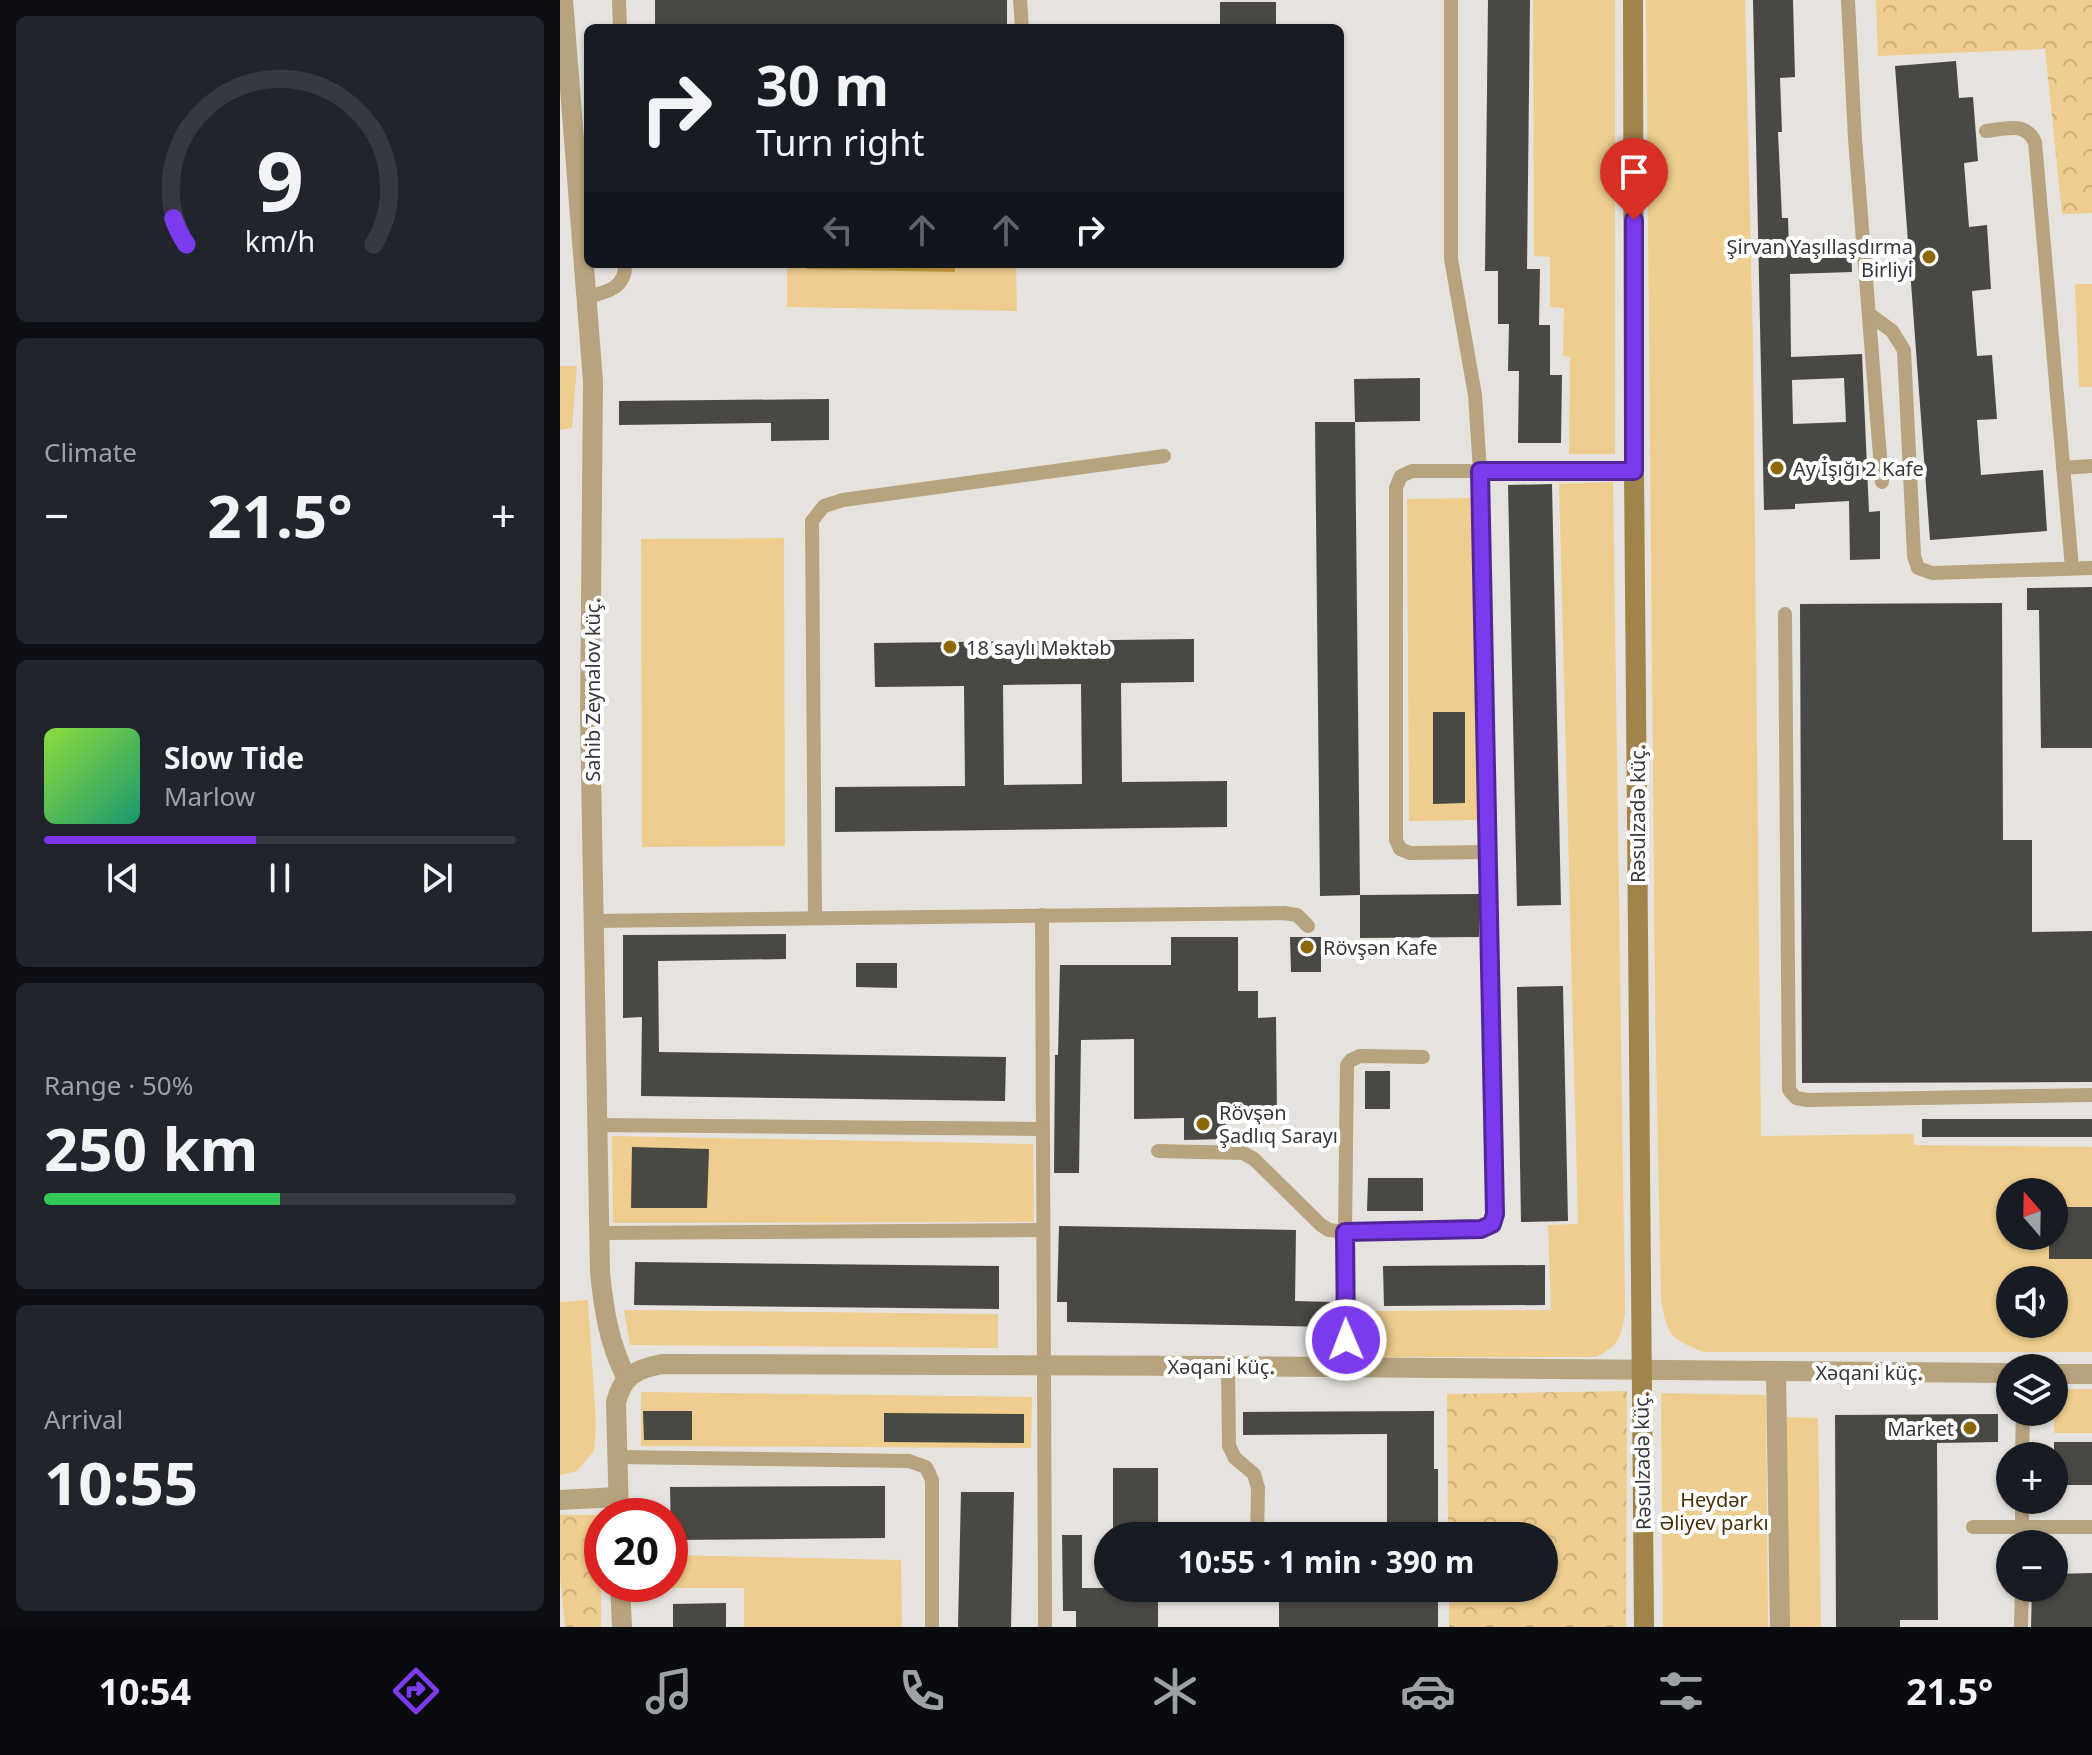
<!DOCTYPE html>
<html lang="en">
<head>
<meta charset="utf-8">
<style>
  :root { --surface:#171b24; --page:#20242c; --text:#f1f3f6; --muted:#9ea1a6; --line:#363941; --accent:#7c3aed }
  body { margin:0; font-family:"Noto Sans",sans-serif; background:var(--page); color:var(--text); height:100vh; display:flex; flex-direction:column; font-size:30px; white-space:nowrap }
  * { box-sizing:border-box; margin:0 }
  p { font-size:26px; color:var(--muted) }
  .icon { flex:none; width:44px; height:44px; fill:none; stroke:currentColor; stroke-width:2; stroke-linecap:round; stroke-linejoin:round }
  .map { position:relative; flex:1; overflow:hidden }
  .sheet { display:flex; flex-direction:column; gap:16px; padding:16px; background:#0d0f14; width:560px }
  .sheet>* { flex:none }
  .top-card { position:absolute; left:24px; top:24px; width:760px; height:244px; border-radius:12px; box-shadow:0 2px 6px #0004; background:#171b24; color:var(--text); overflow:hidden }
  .needle { width:52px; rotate:340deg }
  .tools { position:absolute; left:1436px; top:1178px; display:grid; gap:16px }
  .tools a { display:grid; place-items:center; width:72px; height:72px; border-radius:50%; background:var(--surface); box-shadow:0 2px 6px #0004; font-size:40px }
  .speed { position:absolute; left:24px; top:1498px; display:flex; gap:16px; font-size:40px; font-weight:700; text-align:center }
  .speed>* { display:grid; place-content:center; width:104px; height:104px; border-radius:50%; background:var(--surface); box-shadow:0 2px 6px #0004; line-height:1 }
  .speed .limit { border:12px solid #d22; background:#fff; color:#111 }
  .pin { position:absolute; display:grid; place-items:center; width:68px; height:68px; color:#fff; margin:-82px -34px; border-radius:50% 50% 50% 0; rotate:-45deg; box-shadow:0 0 8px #0007 }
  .pin .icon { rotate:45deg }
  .me { position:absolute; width:88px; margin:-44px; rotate:359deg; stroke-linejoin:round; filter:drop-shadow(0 0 6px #0008) }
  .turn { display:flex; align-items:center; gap:28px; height:168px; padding:0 40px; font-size:36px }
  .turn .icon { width:104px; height:104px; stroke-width:2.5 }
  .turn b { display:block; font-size:56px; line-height:68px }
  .lanes { display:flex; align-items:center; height:76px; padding:0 40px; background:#0003; justify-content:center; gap:40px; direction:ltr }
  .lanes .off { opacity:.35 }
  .big { font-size:60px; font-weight:700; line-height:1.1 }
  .sheet .widget { flex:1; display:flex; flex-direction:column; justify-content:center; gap:12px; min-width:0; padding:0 28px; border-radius:12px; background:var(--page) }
  .sheet .dial { align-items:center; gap:0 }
  .dial svg { height:208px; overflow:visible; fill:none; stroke:var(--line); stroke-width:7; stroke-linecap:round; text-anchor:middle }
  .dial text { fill:var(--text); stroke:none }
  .song { display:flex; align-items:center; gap:24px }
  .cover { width:96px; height:96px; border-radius:12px; background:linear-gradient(135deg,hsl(90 70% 55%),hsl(160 70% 35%)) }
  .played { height:8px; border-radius:4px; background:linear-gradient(90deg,var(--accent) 45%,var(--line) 45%) }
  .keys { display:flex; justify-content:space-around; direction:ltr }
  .heat { display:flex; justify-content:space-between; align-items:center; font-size:44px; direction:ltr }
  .charge { height:12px; border-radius:6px; background:linear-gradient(90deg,#34c759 50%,var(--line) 0) }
  .trip { position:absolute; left:534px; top:1522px; width:464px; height:80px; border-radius:40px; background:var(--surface); box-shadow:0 2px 6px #0004; font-weight:700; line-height:80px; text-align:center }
  .tab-bar { display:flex; height:128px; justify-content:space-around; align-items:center; background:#090b0e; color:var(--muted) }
  .tab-bar .icon { width:56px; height:56px }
  .tab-bar .current { color:var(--accent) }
  .tab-bar b { font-size:36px; color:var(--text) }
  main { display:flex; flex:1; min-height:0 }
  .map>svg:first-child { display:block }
  .green { fill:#eecd8e; fill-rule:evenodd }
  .forest { fill:url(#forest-crowns) }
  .water { fill:#cda03f }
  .building { fill:#4a4843; fill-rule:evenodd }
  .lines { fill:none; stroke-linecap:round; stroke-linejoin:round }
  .service { stroke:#b7a47e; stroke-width:14 }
  .minor { stroke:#b7a47e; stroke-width:20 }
  .tertiary { stroke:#b7a47e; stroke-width:20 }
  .secondary { stroke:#a18449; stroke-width:20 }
  .route-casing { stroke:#51269a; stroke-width:20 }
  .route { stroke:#7c3aed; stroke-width:14 }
  .poi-dot { fill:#8c6809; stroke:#fff; stroke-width:3 }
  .labels { text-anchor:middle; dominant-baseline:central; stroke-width:8; stroke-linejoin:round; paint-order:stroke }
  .poi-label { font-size:20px; fill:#383735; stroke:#fff; text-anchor:start }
  .street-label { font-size:20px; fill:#383735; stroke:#fff }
  .park-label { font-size:20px; fill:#453308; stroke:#fff }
</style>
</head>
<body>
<main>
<section class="sheet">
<div class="widget dial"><svg viewBox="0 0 100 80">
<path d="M14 69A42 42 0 1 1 86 69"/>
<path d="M14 69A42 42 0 0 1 9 59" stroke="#7c3aed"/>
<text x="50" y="56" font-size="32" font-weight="700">9</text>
<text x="50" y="72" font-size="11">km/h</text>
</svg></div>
<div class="widget"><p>Climate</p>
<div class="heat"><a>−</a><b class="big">21.5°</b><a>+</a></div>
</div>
<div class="widget">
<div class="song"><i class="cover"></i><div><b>Slow Tide</b><p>Marlow</p></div></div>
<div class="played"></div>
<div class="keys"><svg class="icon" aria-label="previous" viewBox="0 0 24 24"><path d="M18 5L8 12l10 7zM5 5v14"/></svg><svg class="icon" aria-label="pause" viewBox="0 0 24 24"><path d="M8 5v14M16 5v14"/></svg><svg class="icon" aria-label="next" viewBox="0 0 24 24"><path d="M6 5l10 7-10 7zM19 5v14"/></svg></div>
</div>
<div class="widget"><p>Range · 50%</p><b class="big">250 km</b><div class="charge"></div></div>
<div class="widget"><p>Arrival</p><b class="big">10:55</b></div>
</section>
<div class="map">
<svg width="1532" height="1627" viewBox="0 0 1532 1627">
  <defs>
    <pattern id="forest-crowns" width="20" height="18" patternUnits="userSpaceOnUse" patternTransform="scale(2)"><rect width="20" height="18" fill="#eecd8e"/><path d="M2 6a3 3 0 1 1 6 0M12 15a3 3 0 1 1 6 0" fill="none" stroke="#cdb17b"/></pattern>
  </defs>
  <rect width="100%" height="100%" fill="#e6e3de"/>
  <!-- green -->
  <g class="green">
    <polygon points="973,0 1055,0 1055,454 1009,454 1010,357 1003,356 1004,308 990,307 990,257 974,256"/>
    <path d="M1086,0h99l8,347 8,789 152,-2 1,11 178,2v205h-388c-34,-13 -37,-17 -43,-53l-6,-297zM1450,1192h44v44h-44zM1450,1280h44v44h-44z"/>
    <polygon points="227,264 456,264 457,311 227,307"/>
    <polygon points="1515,284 1532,284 1532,387 1519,387"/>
    <polygon points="0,366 17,366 12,428 0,430"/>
    <path d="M1053,482l12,832c-5,26 -6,31 -29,43h-237l1,-46 191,-1 -3,-85 30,-1 -19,-740z"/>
    <polygon points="914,498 921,820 849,821 847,499"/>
    <polygon points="224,538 225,846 82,847 81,539"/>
    <polygon points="52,1136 473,1144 474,1222 53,1223"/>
    <polygon points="28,1300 36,1425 34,1451 17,1471 0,1475 0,1302"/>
    <polygon points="64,1310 438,1314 438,1348 70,1345"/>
    <rect x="1494" y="1389" width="38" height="44"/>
    <polygon points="81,1392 472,1397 471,1448 81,1446"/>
    <polygon points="1101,1393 1206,1395 1208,1627 1103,1627"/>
    <polygon points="1223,1417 1258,1418 1261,1627 1226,1627"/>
    <polygon points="110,1555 341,1560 342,1627 184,1627 184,1588 108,1588"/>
  </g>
  <!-- forest -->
  <g class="forest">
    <polygon points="1316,0 1532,0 1532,213 1502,214 1485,49 1318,56"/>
    <polygon points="1067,1391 1066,1627 889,1627 889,1588 984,1588 984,1536 888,1536 887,1394"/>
    <polygon points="0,1515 44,1515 42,1516 41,1627 5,1627 0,1576"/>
  </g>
  <!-- water -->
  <polygon class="water" points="247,264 395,264 395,272 247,269"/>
  <!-- building -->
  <g class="building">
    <rect x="95" y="0" width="352" height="28"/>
    <polygon points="928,0 970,0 967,269 980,269 979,325 990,325 990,375 1002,375 1001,443 958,443 959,371 948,371 949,324 938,324 938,271 925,271"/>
    <path d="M1193,0h40l2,77 -15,1 2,54h-4l4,86h6l1,29 62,-3 1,28 -62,2 1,83 71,-3 7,158 11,-1v48l-30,1 -1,-59 -54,3v5l-31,1zM1284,378l2,44 -53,2 -1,-44z"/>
    <rect x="660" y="2" width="56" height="26"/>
    <polygon points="1396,61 1399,98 1413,97 1418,161 1404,163 1409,227 1427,225 1431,289 1412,291 1417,356 1432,355 1437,419 1417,420 1421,475 1483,470 1487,531 1370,540 1335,66"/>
    <polygon points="860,378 860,421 795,422 794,379"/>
    <polygon points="269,399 269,440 211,441 211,423 59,425 59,401"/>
    <polygon points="755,422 795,422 800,895 760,896"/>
    <polygon points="992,484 1001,905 957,906 948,485"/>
    <polygon points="1532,587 1532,748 1481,748 1479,610 1467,610 1467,588"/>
    <polygon points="1442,603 1443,840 1472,840 1472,932 1532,931 1532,1082 1242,1083 1240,604"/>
    <path d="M634,639v43l-73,1 1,99 105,-1v46l-392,5v-45l130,-1 -1,-100 -89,1 -1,-44zM521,684l1,100 -78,1 -1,-100z"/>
    <polygon points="873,712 905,712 905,803 873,804"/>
    <polygon points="919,894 919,937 800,938 800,895"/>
    <polygon points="226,934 226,959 98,961 99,1052 446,1057 445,1101 81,1096 82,1017 63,1018 63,935"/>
    <polygon points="611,937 678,937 678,991 698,991 698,1018 716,1017 717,1117 665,1118 666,1139 624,1140 624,1118 574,1119 574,1039 521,1040 519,1173 494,1173 495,1055 498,1055 500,965 611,965"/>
    <polygon points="730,937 761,937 761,972 731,972"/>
    <polygon points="296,963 337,963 337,988 296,987"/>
    <polygon points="1003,986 1008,1221 961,1222 957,987"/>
    <rect x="805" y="1071" width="25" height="38"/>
    <rect x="1362" y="1119" width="170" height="18"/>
    <polygon points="72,1147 149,1149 147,1208 71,1208"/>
    <polygon points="808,1178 863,1178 863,1211 807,1211"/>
    <polygon points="1494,1207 1532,1207 1532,1259 1489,1259 1489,1236 1494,1236"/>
    <polygon points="499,1226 736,1230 735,1301 773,1302 773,1327 507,1322 507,1302 497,1302"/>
    <polygon points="75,1262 439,1266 439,1309 74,1305"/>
    <polygon points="985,1265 985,1305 824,1306 823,1266"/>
    <polygon points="83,1411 132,1411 132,1440 84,1440"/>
    <polygon points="874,1411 874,1469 878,1469 878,1536 827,1536 827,1434 683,1435 683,1412"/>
    <polygon points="324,1413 464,1414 464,1443 324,1442"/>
    <polygon points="1438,1414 1438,1442 1377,1443 1378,1620 1340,1620 1340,1627 1276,1627 1275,1415"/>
    <rect x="1494" y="1442" width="38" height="43"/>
    <rect x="553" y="1468" width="45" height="68"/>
    <polygon points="325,1486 325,1538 111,1540 110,1487"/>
    <polygon points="401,1492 454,1492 451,1627 398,1627"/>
    <polygon points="502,1535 522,1535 522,1588 598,1588 598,1627 516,1627 516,1611 503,1611"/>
    <polygon points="1532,1573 1532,1627 1471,1627 1472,1588 1494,1588 1494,1574"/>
    <polygon points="827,1588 878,1588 878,1627 719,1627 719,1589"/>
    <polygon points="166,1603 166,1627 113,1627 113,1604"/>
  </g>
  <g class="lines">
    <!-- service -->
    <g class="service">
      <polyline points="59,0 60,28"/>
      <polyline points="460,0 462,28"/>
      <polyline points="1288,0 1295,139 1322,482"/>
      <path d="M1426,131c20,-2 39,-10 49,11l37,426"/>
      <path d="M27,297c20,-5 39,-9 38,-33"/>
      <polyline points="1309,314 1332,331 1344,350 1354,556 1358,568 1372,573 1532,568"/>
      <polyline points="1503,468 1532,466"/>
      <polyline points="1225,614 1229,1090 1236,1098 1247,1100 1532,1095"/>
      <polyline points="929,852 850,853 840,849 836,840 836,488 841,476 852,471 1074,471"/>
      <path d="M482,915c0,238 4,475 3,712"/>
      <polyline points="255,918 252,521 264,506 283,500 604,456"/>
      <polyline points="33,921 724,913 737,915 748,926"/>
      <polyline points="35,1125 482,1129"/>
      <polyline points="598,1151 683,1153 694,1159 761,1225 769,1230 785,1232 787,1065 791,1060 800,1056 863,1057"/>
      <polyline points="38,1233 483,1230"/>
      <polyline points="668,1366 669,1446 675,1458 694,1474 698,1488 697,1536"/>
      <polyline points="787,1367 785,1232 921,1229 932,1224 935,1214 920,471 915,395 891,259 891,0"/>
      <polyline points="1462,1456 1463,1412"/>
      <polyline points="57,1457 349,1461 366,1467 372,1480 372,1627"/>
      <polyline points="1413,1527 1532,1527"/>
      <polyline points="1462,1544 1462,1500"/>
      <polyline points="697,1594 697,1588"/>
      <polyline points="1461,1627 1462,1588"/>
    </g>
    <!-- minor -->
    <g class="minor">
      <path d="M3,0l30,381 -3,335 10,557c4,38 9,70 26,104"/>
      <polyline points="1216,1372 1220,1627"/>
    </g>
    <!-- tertiary -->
    <g class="tertiary">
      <polyline points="1494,1374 1532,1374"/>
      <polyline points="0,1500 58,1497"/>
      <path d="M59,1516l-3,-113c6,-27 20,-34 46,-39l566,2 782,7"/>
      <polyline points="60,1584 62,1627"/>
    </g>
    <!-- secondary -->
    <polyline class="secondary" points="1073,0 1074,471 1084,1627"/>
  </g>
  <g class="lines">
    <defs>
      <polyline id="route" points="786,1340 785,1232 921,1229 932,1224 935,1214 920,471 1074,471 1074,220"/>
    </defs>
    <!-- route casing -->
    <use href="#route" class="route-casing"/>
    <!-- route -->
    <use href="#route" class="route"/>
  </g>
  <!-- markers -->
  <g class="poi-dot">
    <circle cx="1369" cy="257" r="8"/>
    <circle cx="1217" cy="468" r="8"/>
    <circle cx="390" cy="647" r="8"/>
    <circle cx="747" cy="947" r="8"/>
    <circle cx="643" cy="1124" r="8"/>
    <circle cx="1410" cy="1428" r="8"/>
  </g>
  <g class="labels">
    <!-- poi labels -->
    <g class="poi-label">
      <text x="1353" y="246" text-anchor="end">Şirvan Yaşıllaşdırma<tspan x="1353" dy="23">Birliyi</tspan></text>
      <text x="1233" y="468">Ay İşığı 2 Kafe</text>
      <text x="406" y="647">18 saylı Məktəb</text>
      <text x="763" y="947">Rövşən Kafe</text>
      <text x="659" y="1112">Rövşən<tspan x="659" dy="23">Şadlıq Sarayı</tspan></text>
      <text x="1394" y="1428" text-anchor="end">Market</text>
    </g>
    <!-- street labels -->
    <g class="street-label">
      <text transform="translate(32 690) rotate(-90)">Sahib Zeynalov küç.</text>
      <text transform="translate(1077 814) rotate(-90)">Rəsulzadə küç.</text>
      <text x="661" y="1366">Xəqani küç.</text>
      <text x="1309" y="1372">Xəqani küç.</text>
      <text transform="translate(1082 1461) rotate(-91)">Rəsulzadə küç.</text>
    </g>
    <!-- park labels -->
    <g class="park-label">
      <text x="1154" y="1499">Heydər<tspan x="1154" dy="23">Əliyev parkı</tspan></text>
    </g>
  </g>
</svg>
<div class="tools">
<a><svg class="needle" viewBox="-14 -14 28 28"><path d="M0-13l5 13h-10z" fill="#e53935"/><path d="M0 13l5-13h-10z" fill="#9ea1a6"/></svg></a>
<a><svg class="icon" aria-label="sound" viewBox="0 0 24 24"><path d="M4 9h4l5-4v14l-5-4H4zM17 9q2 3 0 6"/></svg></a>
<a><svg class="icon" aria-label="layers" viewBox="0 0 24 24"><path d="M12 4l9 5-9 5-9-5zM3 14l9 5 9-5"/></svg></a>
<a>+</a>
<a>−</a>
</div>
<div class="speed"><div class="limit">20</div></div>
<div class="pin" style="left:1074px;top:220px;background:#d93025"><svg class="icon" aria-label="arrive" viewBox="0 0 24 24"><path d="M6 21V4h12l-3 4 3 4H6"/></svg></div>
<svg class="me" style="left:786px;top:1340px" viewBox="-20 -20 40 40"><circle r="17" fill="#7c3aed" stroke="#fff" stroke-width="3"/><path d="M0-11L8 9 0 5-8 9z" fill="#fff"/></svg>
<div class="trip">10:55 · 1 min · 390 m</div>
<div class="top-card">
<div class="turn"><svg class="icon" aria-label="right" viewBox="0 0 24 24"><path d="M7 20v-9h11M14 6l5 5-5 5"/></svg><div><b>30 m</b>Turn right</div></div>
<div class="lanes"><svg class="icon off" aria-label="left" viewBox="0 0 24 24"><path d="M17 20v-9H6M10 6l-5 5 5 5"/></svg><svg class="icon off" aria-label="ahead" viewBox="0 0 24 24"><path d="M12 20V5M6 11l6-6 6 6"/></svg><svg class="icon off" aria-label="ahead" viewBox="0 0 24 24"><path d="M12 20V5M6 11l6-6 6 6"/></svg><svg class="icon" aria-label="right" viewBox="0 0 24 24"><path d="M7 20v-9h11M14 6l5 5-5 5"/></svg></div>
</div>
</div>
</main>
<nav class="tab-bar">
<b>10:54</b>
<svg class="icon current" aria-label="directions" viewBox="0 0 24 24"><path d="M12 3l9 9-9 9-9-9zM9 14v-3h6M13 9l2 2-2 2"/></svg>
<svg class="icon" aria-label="music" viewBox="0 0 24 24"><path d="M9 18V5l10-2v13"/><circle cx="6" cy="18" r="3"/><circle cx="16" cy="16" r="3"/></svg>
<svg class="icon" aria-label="phone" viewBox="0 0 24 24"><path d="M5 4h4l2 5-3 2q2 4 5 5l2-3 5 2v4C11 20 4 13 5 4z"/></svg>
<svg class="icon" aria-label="climate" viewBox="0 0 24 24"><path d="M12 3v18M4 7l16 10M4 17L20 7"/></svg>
<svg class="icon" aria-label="car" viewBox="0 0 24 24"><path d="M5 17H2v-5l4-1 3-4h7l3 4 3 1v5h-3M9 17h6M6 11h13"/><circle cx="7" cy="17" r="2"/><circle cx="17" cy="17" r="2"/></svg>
<svg class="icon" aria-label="filters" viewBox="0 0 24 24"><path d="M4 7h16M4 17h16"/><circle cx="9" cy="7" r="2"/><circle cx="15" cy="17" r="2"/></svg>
<b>21.5°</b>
</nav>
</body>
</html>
